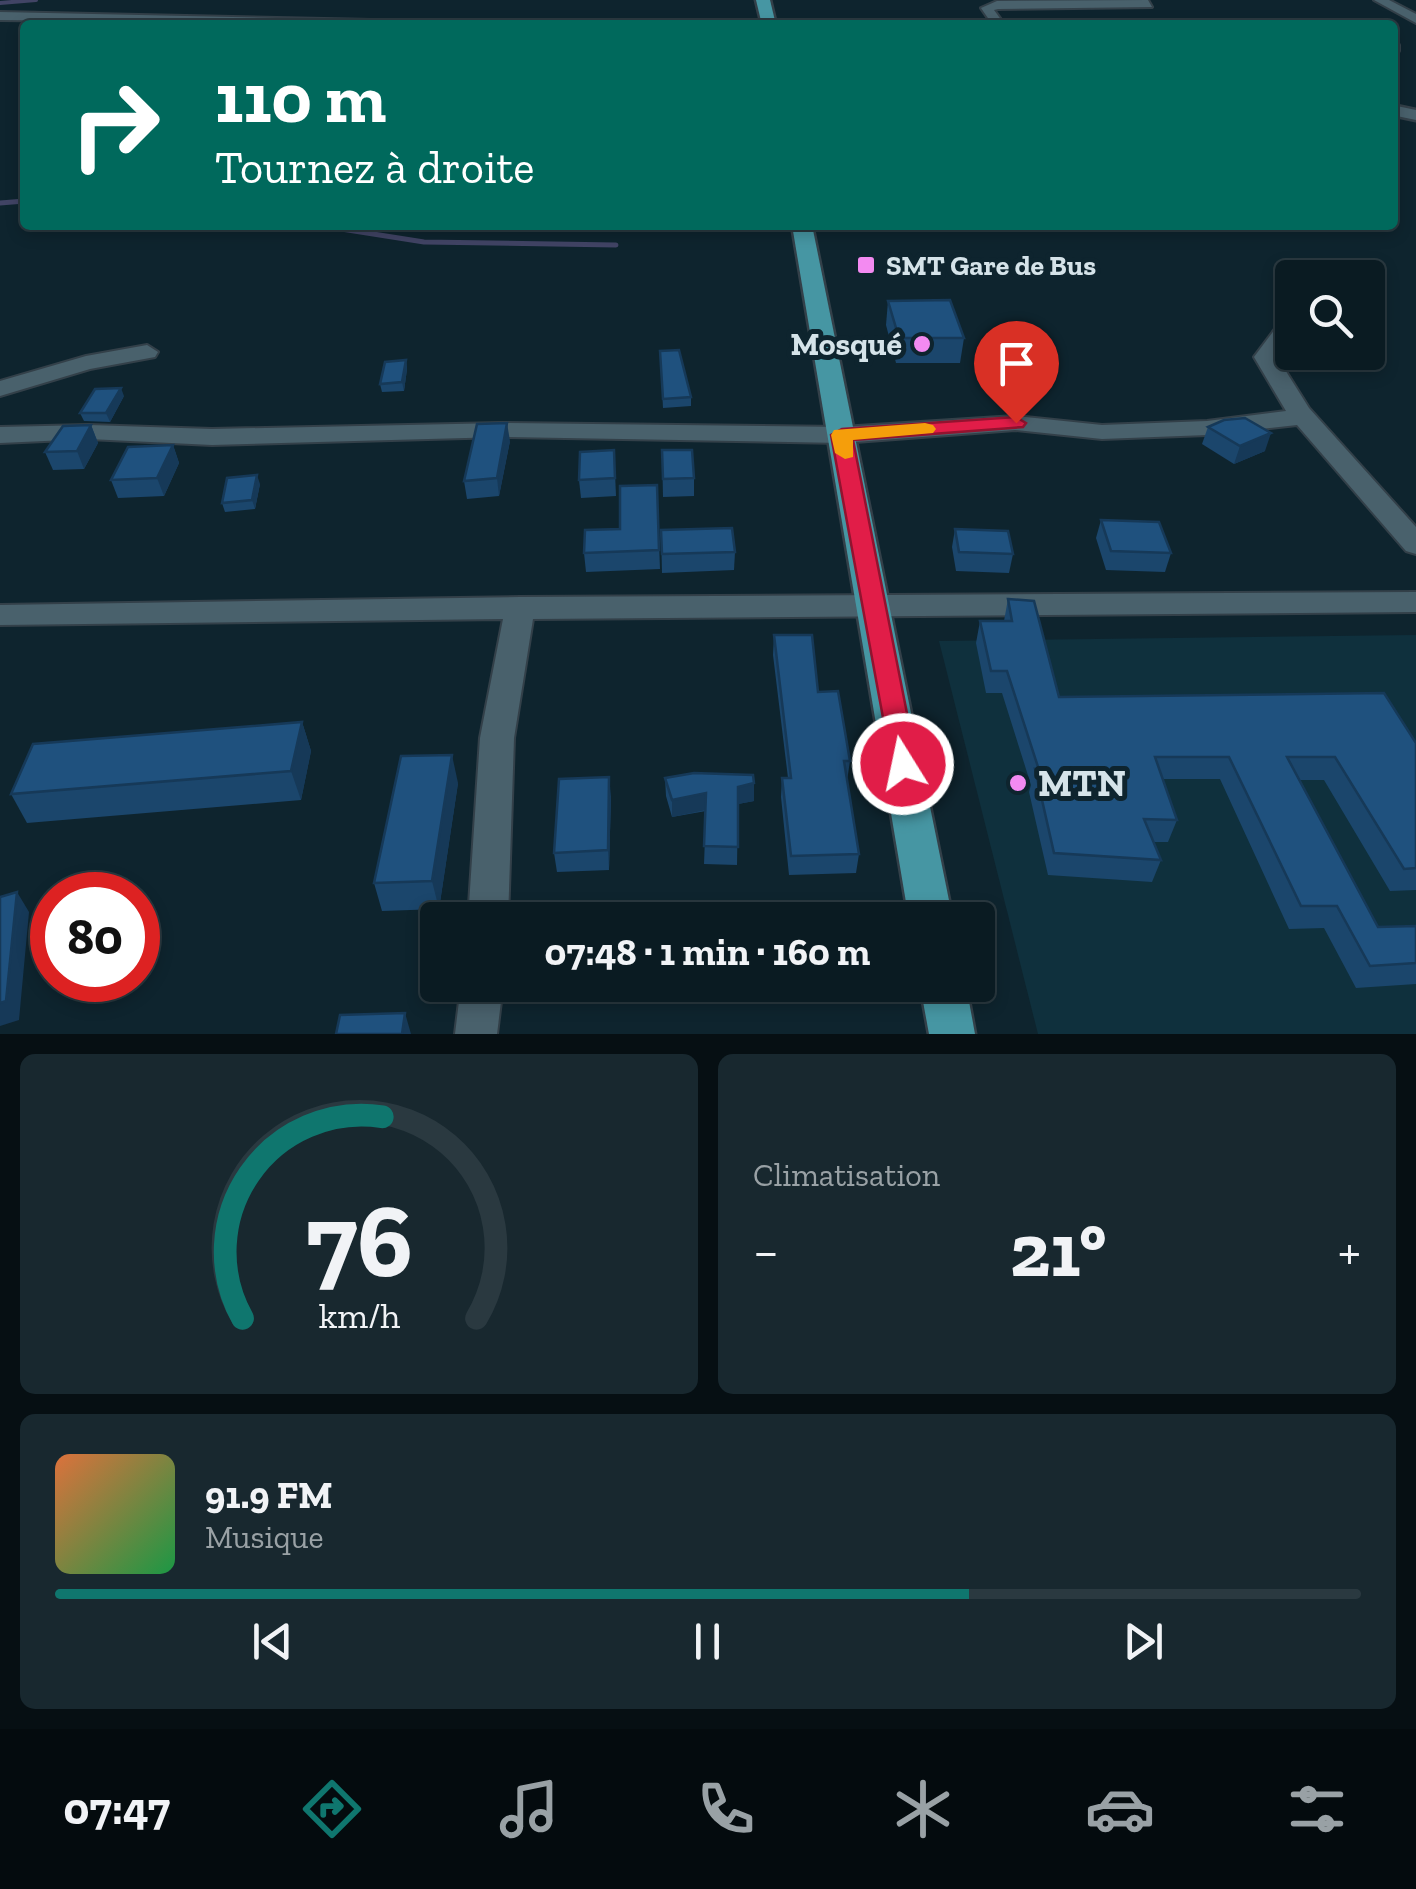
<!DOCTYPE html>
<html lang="fr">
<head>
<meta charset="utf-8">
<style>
  :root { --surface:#0a1b22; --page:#18282f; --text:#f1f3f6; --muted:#99a1a5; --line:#2a3940; --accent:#0f766e }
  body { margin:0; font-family:"Zilla Slab",serif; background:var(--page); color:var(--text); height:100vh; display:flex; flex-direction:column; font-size:38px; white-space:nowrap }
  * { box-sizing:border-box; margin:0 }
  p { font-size:32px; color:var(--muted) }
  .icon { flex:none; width:55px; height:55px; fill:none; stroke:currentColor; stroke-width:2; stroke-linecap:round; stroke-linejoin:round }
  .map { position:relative; height:1034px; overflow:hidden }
  .panel { display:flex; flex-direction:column; gap:20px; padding:20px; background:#060f13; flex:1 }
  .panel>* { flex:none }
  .banner { position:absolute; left:20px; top:20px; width:1378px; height:210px; border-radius:10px; box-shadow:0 5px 15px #0003,0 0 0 2px var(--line); background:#00695c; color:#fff; overflow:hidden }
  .fabs { position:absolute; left:1275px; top:260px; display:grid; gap:20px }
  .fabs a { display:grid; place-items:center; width:110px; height:110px; border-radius:10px; background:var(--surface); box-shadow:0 5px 15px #0003,0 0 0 2px var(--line); font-size:50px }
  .speed { position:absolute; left:30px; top:872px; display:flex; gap:20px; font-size:50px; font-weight:700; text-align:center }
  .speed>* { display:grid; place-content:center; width:130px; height:130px; border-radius:50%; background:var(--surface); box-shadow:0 5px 15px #0003,0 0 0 2px var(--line); line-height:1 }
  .speed .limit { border:15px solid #d22; background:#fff; color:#111 }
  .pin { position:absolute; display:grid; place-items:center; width:85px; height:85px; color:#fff; margin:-102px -42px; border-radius:50% 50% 50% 0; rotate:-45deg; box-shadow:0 0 10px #0007 }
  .pin .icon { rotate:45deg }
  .me { position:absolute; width:110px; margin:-55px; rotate:350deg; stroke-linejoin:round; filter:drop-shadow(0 0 8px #0008) }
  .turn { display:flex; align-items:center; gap:35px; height:210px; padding:0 30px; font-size:45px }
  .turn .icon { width:130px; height:130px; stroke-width:2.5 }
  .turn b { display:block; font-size:70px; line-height:85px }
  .big { font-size:75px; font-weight:700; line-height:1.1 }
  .panel .tile { flex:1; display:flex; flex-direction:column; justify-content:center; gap:15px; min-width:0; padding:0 35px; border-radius:15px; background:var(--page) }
  .panel .dial { align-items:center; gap:0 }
  .dial svg { height:260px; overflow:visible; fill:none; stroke:var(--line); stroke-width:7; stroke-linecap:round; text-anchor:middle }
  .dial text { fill:var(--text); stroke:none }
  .song { display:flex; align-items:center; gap:30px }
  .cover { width:120px; height:120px; border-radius:15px; background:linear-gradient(135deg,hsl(20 70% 55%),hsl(140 70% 35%)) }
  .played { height:10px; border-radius:5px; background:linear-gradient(90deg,var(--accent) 70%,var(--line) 70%) }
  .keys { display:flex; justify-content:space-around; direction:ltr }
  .heat { display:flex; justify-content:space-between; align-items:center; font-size:55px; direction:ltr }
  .panel .tiles { flex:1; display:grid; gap:20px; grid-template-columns:1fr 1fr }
  .tile:last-child { grid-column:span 2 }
  .trip { position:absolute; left:420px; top:902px; width:575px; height:100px; border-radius:10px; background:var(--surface); box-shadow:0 5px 15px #0003,0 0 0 2px var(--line); font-weight:700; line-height:100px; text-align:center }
  .menu { display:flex; height:160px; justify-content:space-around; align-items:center; background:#040b0e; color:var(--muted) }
  .menu .icon { width:70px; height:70px }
  .menu .on { color:var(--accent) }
  .menu b { font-size:45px; color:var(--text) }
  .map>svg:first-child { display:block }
  .built { fill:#0f303d }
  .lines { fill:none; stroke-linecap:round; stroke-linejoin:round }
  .stream-far1 { stroke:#414465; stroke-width:4 }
  .stream { stroke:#414465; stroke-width:5 }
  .minor-casing { stroke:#334049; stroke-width:4 }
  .secondary-casing { stroke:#334049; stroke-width:5 }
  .trunk-casing { stroke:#334049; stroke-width:5 }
  .minor { fill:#49616c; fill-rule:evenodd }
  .secondary { fill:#49616c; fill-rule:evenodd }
  .trunk { fill:#4696a3; fill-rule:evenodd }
  .wall { fill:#1b466c }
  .shaded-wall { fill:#163958 }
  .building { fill:#1f517e; stroke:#163958; stroke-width:2.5 }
  .route { fill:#e11d48; stroke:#92132f; stroke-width:2.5 }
  .slow { fill:#f59e0b }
  .poi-dot { fill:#f38af1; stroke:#0e242e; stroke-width:4 }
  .labels { text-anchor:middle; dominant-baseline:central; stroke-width:10; stroke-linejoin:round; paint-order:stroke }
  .far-poi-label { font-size:28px; font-weight:bold; fill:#d5e3e9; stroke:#0e242e; text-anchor:start }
  .poi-label { font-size:32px; font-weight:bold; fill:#d5e3e9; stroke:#0e242e; text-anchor:end }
  .near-poi-label { font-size:38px; font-weight:bold; fill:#d5e3e9; stroke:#0e242e; text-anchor:start }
</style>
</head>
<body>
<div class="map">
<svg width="1416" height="1034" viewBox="0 0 1416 1034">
  <rect width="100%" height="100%" fill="#0e242e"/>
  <!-- built -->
  <polygon class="built" points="1416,635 1416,1034 1038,1034 939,641"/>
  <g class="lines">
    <!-- stream-far1 -->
    <polyline class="stream-far1" points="0,3 36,0"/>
    <!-- stream -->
    <g class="stream">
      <polyline points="0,203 25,201"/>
      <polyline points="316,225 424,242 616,245"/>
    </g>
    <defs>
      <g id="minor">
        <polygon points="1148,0 1152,7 998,9 994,10 1002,21 1000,25 988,25 990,21 981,8 997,1"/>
        <polygon points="1374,0 1389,0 1416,14 1416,23"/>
        <polygon points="0,12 419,21 425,25 0,20"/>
        <polygon points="1392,44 1399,45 1399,51 1392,53"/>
        <polygon points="1292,315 1292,336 1277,357 1309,408 1416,527 1416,554 1406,551 1297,425 1207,435 1102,439 1015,430 842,443 502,437 212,445 89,439 0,443 0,427 89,425 212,429 502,423 842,427 1015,416 1102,425 1207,421 1286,411 1254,357 1284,317"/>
        <polygon points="147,345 158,352 155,357 90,369 0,396 0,381 86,356"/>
        <polygon points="1416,592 1416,612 533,619 514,738 508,920 468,920 480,738 503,619 0,625 0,605 520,597"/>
        <polygon points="461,985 503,985 497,1034 455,1034"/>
      </g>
      <polygon id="secondary" points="1392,105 1416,110 1416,120 1392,115"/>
      <g id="trunk">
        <polygon points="756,0 770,0 776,25 762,25"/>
        <polygon points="792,225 812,225 953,920 909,920"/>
        <polygon points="920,985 966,985 975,1034 929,1034"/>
      </g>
    </defs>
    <!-- minor casing -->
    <use href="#minor" class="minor-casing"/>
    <!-- secondary casing -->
    <use href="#secondary" class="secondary-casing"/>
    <!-- trunk casing -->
    <use href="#trunk" class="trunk-casing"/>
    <!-- minor -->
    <use href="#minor" class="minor"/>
    <!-- secondary -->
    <use href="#secondary" class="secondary"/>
    <!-- trunk -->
    <use href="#trunk" class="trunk"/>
  </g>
  <!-- wall -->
  <g class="wall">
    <polygon points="888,301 964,338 960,363 896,363 886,325"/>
    <polygon points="660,351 691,397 691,406 663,408"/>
    <polygon points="406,360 407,369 404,391 382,392 380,384"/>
    <polygon points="124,396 110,422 84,421 80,413"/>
    <polygon points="91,425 98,443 84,469 53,470 45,452"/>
    <polygon points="1208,427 1265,451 1234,464 1202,444"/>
    <polygon points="510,441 499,496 467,499 464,481"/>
    <polygon points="173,445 179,463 164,496 118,498 111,480"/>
    <polygon points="614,450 616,496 581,498 579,480"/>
    <polygon points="662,450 694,478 694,496 663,497"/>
    <polygon points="260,484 255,509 225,512 222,503"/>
    <polygon points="657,485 660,569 586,572 584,553 620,529"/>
    <polygon points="1101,520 1171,553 1165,572 1106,570 1096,538"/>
    <polygon points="955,529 1013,554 1009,573 956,571 952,547"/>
    <polygon points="661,530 735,552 734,570 662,573"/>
    <polygon points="1008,599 1059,697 1416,743 1416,890 1390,891 1324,780 1299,780 1378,927 1416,926 1416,984 1356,988 1324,928 1289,929 1220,779 1162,779 1177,820 1168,842 1153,842 1161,860 1152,882 1048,875 1029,792 1031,785 1002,693 986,693 976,643 980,621 1004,621"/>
    <polygon points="774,635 818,692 850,761 847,781 859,854 856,873 789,875 781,797 782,778 788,778 773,655"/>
    <polygon points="302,722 311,751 301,800 27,823 11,794"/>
    <polygon points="665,778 754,783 754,801 738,804 737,865 704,864 706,811 672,817 666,796"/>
    <polygon points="458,783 439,909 382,911 374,883"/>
    <polygon points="611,796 609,870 557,872 554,853"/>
  </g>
  <!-- shaded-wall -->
  <g class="shaded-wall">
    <polygon points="406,360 407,369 404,391 402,382"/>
    <polygon points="121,388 124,396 110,422 106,413"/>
    <polygon points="507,423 510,441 499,496 497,478"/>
    <polygon points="91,425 98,443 84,469 77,451"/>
    <polygon points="1271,433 1265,451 1234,464 1240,446"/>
    <polygon points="173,445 179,463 164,496 157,478"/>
    <polygon points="257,475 260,484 255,509 252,500"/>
    <polygon points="302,722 311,751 301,800 291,771"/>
    <polygon points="452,755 458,783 439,909 432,881"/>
    <polygon points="609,777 611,796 609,870 608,850"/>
    <polygon points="754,783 754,801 738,804 738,787"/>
    <polygon points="706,793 706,810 672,817 672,800"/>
    <polygon points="17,892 29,912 19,1020 0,1026 0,1003"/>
    <polygon points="405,1013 411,1034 402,1034"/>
  </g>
  <!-- building -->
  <g class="building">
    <polygon points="950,300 964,338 899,338 888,301"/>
    <polygon points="679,350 691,397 663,399 660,351"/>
    <polygon points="406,360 402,382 380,384 385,362"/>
    <polygon points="121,388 106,413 80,413 95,389"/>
    <polygon points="1245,418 1271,433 1240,446 1208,427 1224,420"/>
    <polygon points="507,423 497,478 464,481 477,424"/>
    <polygon points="91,425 77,451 45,452 63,426"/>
    <polygon points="173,445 157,478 111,480 128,447"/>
    <polygon points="614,450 615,478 579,480 580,452"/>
    <polygon points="662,450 692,450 694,478 663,479"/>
    <polygon points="257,475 252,500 222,503 227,478"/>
    <polygon points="657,485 659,550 584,553 585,530 620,529 620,486"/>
    <polygon points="1101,520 1159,522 1171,553 1111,551"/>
    <polygon points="732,528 735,552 662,554 661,530"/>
    <polygon points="955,529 1008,531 1013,554 959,552"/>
    <polygon points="1008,599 1034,601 1059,697 1384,693 1416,743 1416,868 1404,869 1335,757 1287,757 1378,927 1416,926 1416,963 1370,966 1337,906 1301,906 1229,757 1155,757 1177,820 1144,819 1161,860 1054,853 1035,769 1039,770 1007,671 991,671 980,621 1012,621"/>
    <polygon points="774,635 812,635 818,692 838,691 850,761 844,761 859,854 791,856 782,778 791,778"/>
    <polygon points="302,722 291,771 11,794 33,744"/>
    <polygon points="452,755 432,881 374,883 401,756"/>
    <polygon points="694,773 753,775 754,783 738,787 738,847 704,846 706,793 672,800 665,778"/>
    <polygon points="609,777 608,850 554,853 559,779"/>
    <polygon points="17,892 6,1001 0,1003 0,897"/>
    <polygon points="405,1013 402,1034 336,1034 340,1015"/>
  </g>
  <!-- route -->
  <polygon class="route" points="1016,417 1026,423 1023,427 853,440 917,764 913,772 903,776 893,772 831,435 842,429"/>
  <!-- slow -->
  <polygon class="slow" points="925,423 933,425 936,429 933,433 853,440 853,457 845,459 835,453 831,435 834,430"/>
  <!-- markers -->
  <g class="poi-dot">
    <rect x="856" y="255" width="20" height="20" rx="5"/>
    <circle cx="922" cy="344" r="10"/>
    <circle cx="1018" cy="783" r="10"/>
  </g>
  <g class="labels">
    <!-- far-poi labels -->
    <g class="far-poi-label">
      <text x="886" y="265">SMT Gare de Bus</text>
    </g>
    <!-- poi labels -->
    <g class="poi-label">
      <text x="902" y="344">Mosqué</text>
    </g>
    <!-- near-poi labels -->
    <g class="near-poi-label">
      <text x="1038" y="783">MTN</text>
    </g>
  </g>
</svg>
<div class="fabs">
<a><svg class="icon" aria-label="search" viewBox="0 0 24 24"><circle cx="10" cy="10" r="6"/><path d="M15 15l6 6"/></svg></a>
</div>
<div class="speed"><div class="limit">80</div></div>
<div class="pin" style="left:1016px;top:423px;background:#d93025"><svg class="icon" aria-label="arrive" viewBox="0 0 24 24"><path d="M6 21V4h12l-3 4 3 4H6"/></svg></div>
<svg class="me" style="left:903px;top:764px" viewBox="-20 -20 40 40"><circle r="17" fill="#e11d48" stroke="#fff" stroke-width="3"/><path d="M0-11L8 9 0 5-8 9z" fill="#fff"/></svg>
<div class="trip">07:48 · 1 min · 160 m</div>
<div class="banner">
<div class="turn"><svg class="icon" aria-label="right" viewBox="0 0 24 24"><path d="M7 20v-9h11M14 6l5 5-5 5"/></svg><div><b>110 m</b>Tournez à droite</div></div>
</div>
</div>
<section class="panel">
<div class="tiles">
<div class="tile dial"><svg viewBox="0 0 100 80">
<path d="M14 69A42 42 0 1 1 86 69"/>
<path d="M14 69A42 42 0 0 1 57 7" stroke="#0f766e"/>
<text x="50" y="56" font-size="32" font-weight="700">76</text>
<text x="50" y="72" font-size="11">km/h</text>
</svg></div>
<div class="tile"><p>Climatisation</p>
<div class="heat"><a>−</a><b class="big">21°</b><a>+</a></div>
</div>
<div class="tile">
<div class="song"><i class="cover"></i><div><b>91.9 FM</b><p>Musique</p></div></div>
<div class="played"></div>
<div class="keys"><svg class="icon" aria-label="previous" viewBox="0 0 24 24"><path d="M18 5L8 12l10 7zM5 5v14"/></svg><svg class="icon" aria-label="pause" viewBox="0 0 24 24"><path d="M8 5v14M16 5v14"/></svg><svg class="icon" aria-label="next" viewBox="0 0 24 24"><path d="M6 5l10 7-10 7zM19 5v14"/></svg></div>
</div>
</div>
</section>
<nav class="menu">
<b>07:47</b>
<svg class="icon on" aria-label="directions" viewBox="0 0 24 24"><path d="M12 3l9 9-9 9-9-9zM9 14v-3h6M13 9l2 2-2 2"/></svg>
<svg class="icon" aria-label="music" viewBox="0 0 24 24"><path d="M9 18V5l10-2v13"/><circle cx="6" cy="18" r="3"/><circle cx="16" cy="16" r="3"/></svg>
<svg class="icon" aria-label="phone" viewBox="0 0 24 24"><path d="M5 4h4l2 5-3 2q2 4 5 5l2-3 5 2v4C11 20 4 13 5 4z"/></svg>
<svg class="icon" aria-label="climate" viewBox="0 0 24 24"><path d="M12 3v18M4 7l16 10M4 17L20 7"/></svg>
<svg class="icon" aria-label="car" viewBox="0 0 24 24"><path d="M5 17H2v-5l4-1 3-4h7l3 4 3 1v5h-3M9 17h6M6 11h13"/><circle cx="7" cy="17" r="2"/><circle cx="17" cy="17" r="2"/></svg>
<svg class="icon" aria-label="filters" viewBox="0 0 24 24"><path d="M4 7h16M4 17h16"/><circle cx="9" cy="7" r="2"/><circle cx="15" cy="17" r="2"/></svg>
</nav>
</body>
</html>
